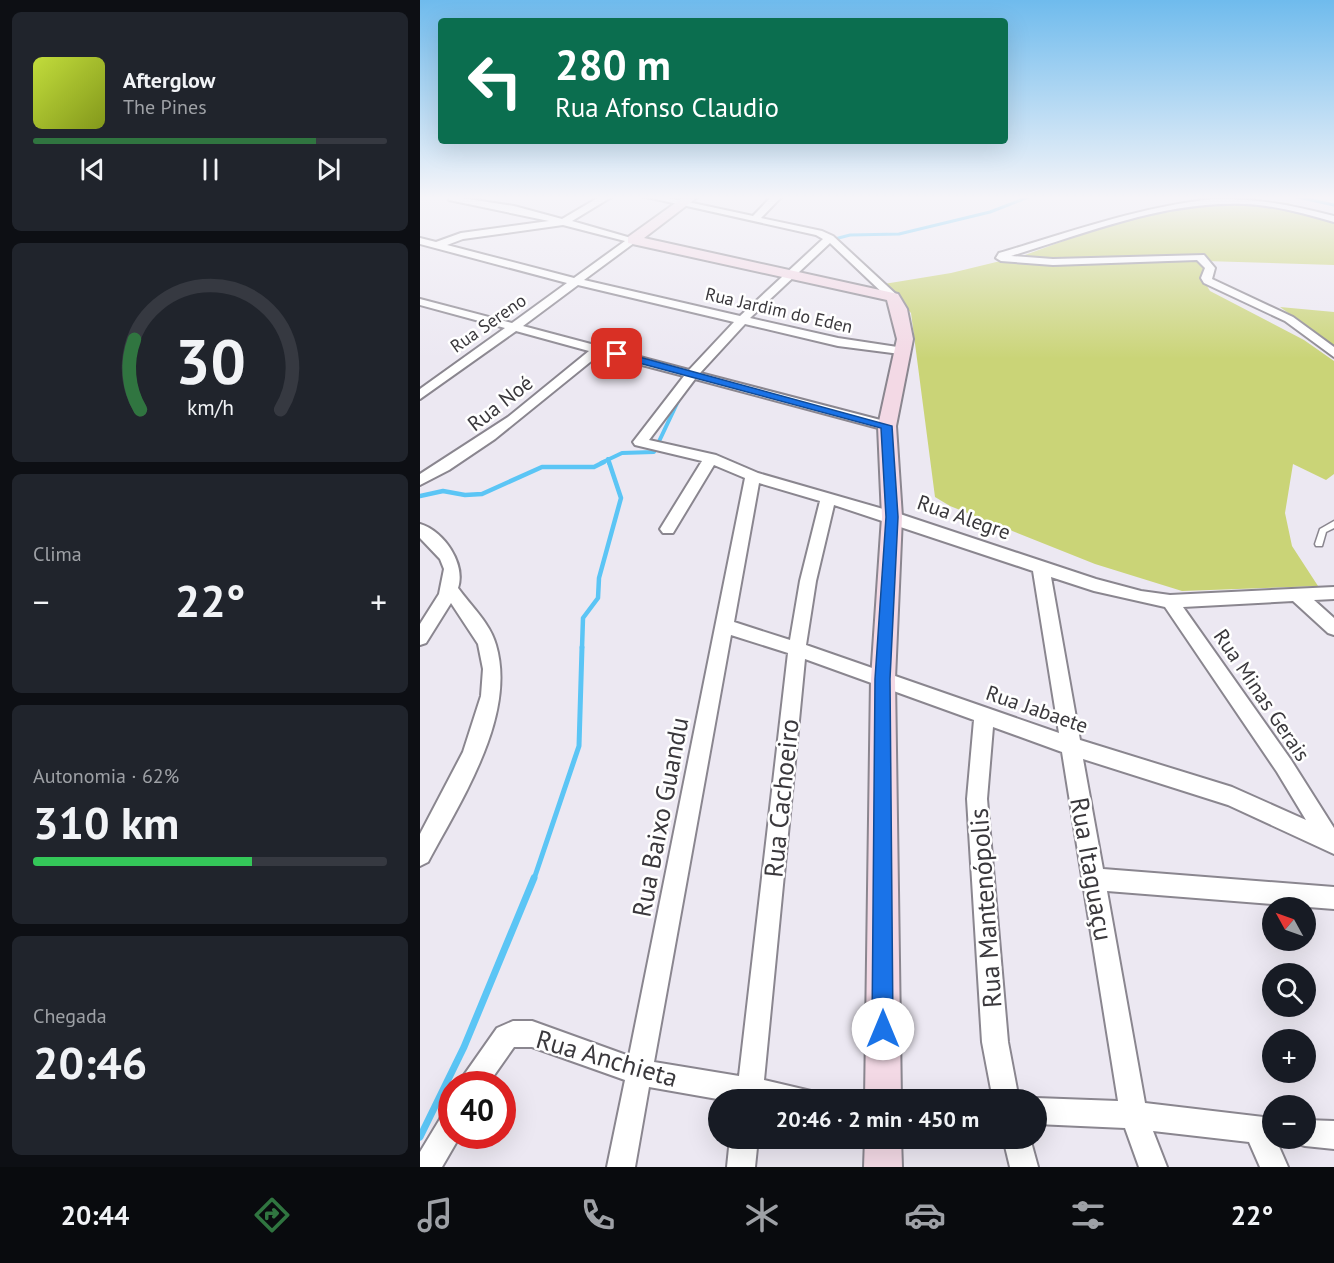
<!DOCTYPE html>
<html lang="pt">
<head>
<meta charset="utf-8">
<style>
  :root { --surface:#171b24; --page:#20242c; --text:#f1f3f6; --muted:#9ea1a6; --line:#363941; --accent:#307540 }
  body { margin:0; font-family:"PT Sans",sans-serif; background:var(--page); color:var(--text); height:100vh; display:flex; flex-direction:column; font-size:22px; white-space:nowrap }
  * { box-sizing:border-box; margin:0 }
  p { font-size:20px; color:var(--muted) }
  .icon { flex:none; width:33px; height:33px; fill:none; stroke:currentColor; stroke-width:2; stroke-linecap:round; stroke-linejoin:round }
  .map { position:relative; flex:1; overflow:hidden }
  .drawer { display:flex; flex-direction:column; gap:12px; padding:12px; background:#0d0f14; width:420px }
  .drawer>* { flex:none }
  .banner { position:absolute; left:18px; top:18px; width:570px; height:126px; border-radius:6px; box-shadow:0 6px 24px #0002; background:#0b6e4f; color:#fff; overflow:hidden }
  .needle { width:39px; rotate:310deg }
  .fabs { position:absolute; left:842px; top:897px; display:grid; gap:12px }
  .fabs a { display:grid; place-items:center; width:54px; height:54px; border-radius:50%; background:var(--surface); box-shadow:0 6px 24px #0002; font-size:30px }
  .speed { position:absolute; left:18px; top:1071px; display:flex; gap:12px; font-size:30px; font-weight:700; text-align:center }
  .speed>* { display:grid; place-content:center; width:78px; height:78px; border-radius:50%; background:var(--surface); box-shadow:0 6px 24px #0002; line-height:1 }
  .speed .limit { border:9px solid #d22; background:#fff; color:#111 }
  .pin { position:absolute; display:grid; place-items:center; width:51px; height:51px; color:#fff; margin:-26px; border-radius:12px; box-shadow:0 3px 9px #0006 }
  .me { position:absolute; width:66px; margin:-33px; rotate:0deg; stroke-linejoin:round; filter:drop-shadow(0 0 4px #0008) }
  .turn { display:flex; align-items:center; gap:21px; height:126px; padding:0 18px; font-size:27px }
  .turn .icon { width:78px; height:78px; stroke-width:2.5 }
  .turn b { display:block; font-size:42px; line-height:51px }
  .big { font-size:45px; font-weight:600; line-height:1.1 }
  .drawer .widget { flex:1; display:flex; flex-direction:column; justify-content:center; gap:9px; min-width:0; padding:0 21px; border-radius:9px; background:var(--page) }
  .drawer .dial { align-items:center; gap:0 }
  .dial svg { height:156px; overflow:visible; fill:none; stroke:var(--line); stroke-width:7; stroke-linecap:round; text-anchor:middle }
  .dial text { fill:var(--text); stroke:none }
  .song { display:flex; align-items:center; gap:18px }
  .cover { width:72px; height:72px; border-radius:9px; background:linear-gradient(135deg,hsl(70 70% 55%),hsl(70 70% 35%)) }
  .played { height:6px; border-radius:3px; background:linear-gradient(90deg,var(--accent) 80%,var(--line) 80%) }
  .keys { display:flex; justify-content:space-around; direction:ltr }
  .heat { display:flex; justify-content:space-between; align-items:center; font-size:33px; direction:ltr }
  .charge { height:9px; border-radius:4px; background:linear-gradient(90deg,#34c759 62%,var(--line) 0) }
  .trip { position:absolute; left:288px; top:1089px; width:339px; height:60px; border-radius:30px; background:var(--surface); box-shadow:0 6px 24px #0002; font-weight:600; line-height:60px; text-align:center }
  .tabs { display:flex; height:96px; justify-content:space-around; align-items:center; background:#090b0e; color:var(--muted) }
  .tabs .icon { width:42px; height:42px }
  .tabs .selected { color:var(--accent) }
  .tabs b { font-size:27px; color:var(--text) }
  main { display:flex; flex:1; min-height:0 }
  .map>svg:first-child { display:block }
  .green { fill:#cad477 }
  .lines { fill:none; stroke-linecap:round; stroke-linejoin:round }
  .stream-far4 { stroke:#5bc5f5; stroke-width:3 }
  .stream-far3 { stroke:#5bc5f5; stroke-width:4 }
  .stream-far2 { stroke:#5bc5f5; stroke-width:4.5 }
  .stream-far1 { stroke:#5bc5f5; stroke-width:5 }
  .stream { stroke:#5bc5f5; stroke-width:7 }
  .lane-casing { stroke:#8a868f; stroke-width:3 }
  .street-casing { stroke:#8a868f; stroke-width:4 }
  .secondary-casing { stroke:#8a868f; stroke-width:4 }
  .lane { fill:#fff; fill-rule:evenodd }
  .street { fill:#fff; fill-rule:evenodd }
  .secondary { fill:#f3d9e5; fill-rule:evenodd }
  .route { fill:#1a73e8; stroke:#114b97; stroke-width:1.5 }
  .labels { text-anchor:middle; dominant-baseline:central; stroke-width:5; stroke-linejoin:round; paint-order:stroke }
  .far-street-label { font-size:18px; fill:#3a383c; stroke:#fff }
  .street-label { font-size:21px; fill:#3a383c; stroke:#fff }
  .near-street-label { font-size:26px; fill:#3a383c; stroke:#fff }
</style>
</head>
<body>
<main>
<section class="drawer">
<div class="widget">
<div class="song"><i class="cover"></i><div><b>Afterglow</b><p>The Pines</p></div></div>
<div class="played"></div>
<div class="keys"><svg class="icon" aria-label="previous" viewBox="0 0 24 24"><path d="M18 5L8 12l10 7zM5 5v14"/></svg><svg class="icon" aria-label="pause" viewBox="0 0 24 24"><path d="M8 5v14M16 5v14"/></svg><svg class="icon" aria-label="next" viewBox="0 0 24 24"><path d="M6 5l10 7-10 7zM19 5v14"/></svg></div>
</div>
<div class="widget dial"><svg viewBox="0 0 100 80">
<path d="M14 69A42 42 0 1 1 86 69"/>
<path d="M14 69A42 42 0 0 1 11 33" stroke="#307540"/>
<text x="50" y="56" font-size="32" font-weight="700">30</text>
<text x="50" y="72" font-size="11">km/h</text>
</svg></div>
<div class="widget"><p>Clima</p>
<div class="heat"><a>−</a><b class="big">22°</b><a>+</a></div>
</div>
<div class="widget"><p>Autonomia · 62%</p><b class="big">310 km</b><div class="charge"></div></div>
<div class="widget"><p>Chegada</p><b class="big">20:46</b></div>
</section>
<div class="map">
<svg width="914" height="1167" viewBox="0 0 914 1167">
  <rect width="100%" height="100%" fill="#ece8f2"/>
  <!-- green -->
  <g class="green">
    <polygon points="815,197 868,203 914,220 914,265 785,261 782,278 790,291 884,340 914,361 914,474 906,480 873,464 865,513 872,546 898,586 762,591 675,564 530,506 515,497 491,313 464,284 531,273 605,255 690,224"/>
    <polygon points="860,307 914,312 914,346"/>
  </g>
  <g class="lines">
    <!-- stream-far4 -->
    <g class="stream-far4">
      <polyline points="873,196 914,205"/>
      <polyline points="411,240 430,235 479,234 570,212 611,196"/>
    </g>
    <!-- stream-far3 -->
    <g class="stream-far3">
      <polyline points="188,459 189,463"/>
      <polyline points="181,463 202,453 234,452 260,397"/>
    </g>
    <!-- stream-far2 -->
    <g class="stream-far2">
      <polyline points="0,496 23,491 45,495 62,494 122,467 174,467 184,462"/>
      <polyline points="162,648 163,618 178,598 179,578 201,498 189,462"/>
    </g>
    <!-- stream-far1 -->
    <polyline class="stream-far1" points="114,879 159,746 162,647"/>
    <!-- stream -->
    <polyline class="stream" points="0,1137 44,1047 114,878"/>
    <defs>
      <polygon id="lane" points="914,521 914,528 906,532 902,546 896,546 895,544 900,529"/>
      <g id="street">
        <path d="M29,196l65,10 48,13 39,-23h12l-41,25 66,19 -54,40 156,36 83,-77 -7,-4 -174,-39h18l93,20 19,-20h10l-21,22 61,13 11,5 66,61 -10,2 -59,-56 -80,75 88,20 66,10 6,4 -2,3 -70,-9 -93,-22 -45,49 192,50v6h-10l-187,-50 -46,61 67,15 42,18 139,40 199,66 45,12 29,4 164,-8v12l-20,1 20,18v17l-6,-2 -35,-32 -110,6 108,153 43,68v26l-106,-49 -145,-46 20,110 231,18v22l-227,-18 38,212 127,15v20h10l-5,4 11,25h-28l-11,-25 -96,-11 14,36h-28l-14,-39 -89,-4v-24h-4l4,-2 82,3 -56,-349 -69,-25 -6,72 21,243 11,58h-26l-11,-58 -15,-243 7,-79 -169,-61 -41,421 47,11 4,9h-92l-74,-13 -14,80h-28l18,-87 -93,-33h-18l-26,37h-28l4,-9 33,-47 16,-7h19l97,35 116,-578 -31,-13 -41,68h-10l-3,-4 42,-68 -67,-16 -2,-3 51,-66 -84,-22 -105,85 -46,31 -29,15v-11l88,-57 81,-66 -73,-20 -96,68v-10l85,-61 -85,-23v-6l92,24 55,-40 -147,-39v-6l16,4 25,-9 88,-12 -100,-21zM143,225l62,16 -51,37 -127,-33 16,-6zM158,285l156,37 -45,48 -166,-44zM339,483l61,18 -20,80 -10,59 -56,-18zM414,505l199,66 26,162 -253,-88 10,-64zM631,577l43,14 71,16 112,165 29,48 -74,-33 -152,-47zM311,635l57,18 -49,423 -85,-14z"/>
        <path d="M793,199c42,-1 80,6 121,17v6c-29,-8 -59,-17 -90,-18 -80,-3 -157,29 -233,52l42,3 151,-4 11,13 -3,11 81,38 41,30v10l-49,-36 -81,-38 -3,-5 4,-10 -8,-8 -144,5 -52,-4 -5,-3 3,-5c71,-21 140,-46 214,-54z"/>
        <path d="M0,524c24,7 46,40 38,64 13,18 32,35 38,57 21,71 -36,157 -68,217l-8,4v-32l43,-82 18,-56 2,-27 -5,-25 -27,-41 -25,40 -6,2v-21l19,-30 5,-25 -4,-10 -20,-21z"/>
        <polygon points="32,1110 32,1136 40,1136 22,1167 0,1167 0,1152 23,1114"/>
        <polygon points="885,1120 914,1121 914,1149 885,1146 875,1143 874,1138 885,1138"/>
        <polygon points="310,1138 338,1138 335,1167 307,1167"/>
        <polygon points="583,1138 610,1138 618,1167 590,1167"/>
      </g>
      <g id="secondary">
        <polygon points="265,196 279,196 224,238 478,294 487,309 493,339 476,426 482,517 475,679 481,1100 445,1100 451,679 462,517 458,426 477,339 467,300 208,243 208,237"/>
        <polygon points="445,1138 481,1138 482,1167 444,1167"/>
      </g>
    </defs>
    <!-- lane casing -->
    <use href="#lane" class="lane-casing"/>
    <!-- street casing -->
    <use href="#street" class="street-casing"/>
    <!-- secondary casing -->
    <use href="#secondary" class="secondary-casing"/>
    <!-- lane -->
    <use href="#lane" class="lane"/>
    <!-- street -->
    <use href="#street" class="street"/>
    <!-- secondary -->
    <use href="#secondary" class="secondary"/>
  </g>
  <!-- sky -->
  <linearGradient id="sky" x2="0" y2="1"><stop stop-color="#6fbbed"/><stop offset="0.55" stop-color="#f6f5f9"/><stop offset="1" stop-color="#f6f5f9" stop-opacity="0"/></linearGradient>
  <rect width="914" height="359" fill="url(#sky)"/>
  <!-- route -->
  <polygon class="route" points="197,351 472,426 478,517 470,679 473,1029 470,1037 463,1040 455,1037 452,1029 455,679 466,517 461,428 193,356 192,354"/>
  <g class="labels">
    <!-- far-street labels -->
    <g class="far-street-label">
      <text transform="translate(359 310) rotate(13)">Rua Jardim do Eden</text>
      <text transform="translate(68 323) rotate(-35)">Rua Sereno</text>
    </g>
    <!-- street labels -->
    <g class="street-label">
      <text transform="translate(80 403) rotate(-38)">Rua Noé</text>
      <text transform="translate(544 517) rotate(19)">Rua Alegre</text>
      <text transform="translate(842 695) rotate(56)">Rua Minas Gerais</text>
      <text transform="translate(617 709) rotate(19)">Rua Jabaete</text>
    </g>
    <!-- near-street labels -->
    <g class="near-street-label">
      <text transform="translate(361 798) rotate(-84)">Rua Cachoeiro</text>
      <text transform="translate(240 817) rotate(-79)">Rua Baixo Guandu</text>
      <text transform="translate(672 869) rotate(80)">Rua Itaguaçu</text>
      <text transform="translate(565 908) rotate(-94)">Rua Mantenópolis</text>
      <text transform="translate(187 1058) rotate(16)">Rua Anchieta</text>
    </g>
  </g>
</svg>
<div class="fabs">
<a><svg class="needle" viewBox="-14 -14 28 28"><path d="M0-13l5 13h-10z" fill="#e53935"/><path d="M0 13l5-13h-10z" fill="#9ea1a6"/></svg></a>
<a><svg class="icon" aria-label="search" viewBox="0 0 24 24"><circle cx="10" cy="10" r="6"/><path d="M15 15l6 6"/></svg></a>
<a>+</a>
<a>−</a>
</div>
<div class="speed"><div class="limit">40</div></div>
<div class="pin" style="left:197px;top:354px;background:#d93025"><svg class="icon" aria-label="arrive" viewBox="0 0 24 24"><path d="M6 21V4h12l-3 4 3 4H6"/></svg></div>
<svg class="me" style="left:463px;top:1029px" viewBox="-20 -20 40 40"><circle r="19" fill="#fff"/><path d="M0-13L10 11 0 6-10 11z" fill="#1a73e8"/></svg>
<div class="trip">20:46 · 2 min · 450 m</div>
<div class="banner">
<div class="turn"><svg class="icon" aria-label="left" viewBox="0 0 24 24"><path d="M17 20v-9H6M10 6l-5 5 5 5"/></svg><div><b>280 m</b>Rua Afonso Claudio</div></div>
</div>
</div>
</main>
<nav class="tabs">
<b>20:44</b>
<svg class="icon selected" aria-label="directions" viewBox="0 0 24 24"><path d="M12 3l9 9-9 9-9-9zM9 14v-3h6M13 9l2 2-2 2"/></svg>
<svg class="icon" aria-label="music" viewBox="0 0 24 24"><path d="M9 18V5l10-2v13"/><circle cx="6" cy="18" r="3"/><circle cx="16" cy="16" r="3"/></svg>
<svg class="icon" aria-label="phone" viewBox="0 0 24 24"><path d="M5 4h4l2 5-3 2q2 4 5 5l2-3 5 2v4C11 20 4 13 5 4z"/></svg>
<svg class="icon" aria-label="climate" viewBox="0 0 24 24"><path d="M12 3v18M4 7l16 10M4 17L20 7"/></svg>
<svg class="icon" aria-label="car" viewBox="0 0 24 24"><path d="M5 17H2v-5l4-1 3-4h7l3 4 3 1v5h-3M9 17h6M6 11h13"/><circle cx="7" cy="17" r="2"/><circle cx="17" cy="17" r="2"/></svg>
<svg class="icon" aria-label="filters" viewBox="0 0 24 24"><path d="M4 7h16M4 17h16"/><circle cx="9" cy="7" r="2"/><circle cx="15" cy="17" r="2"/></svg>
<b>22°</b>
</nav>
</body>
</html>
